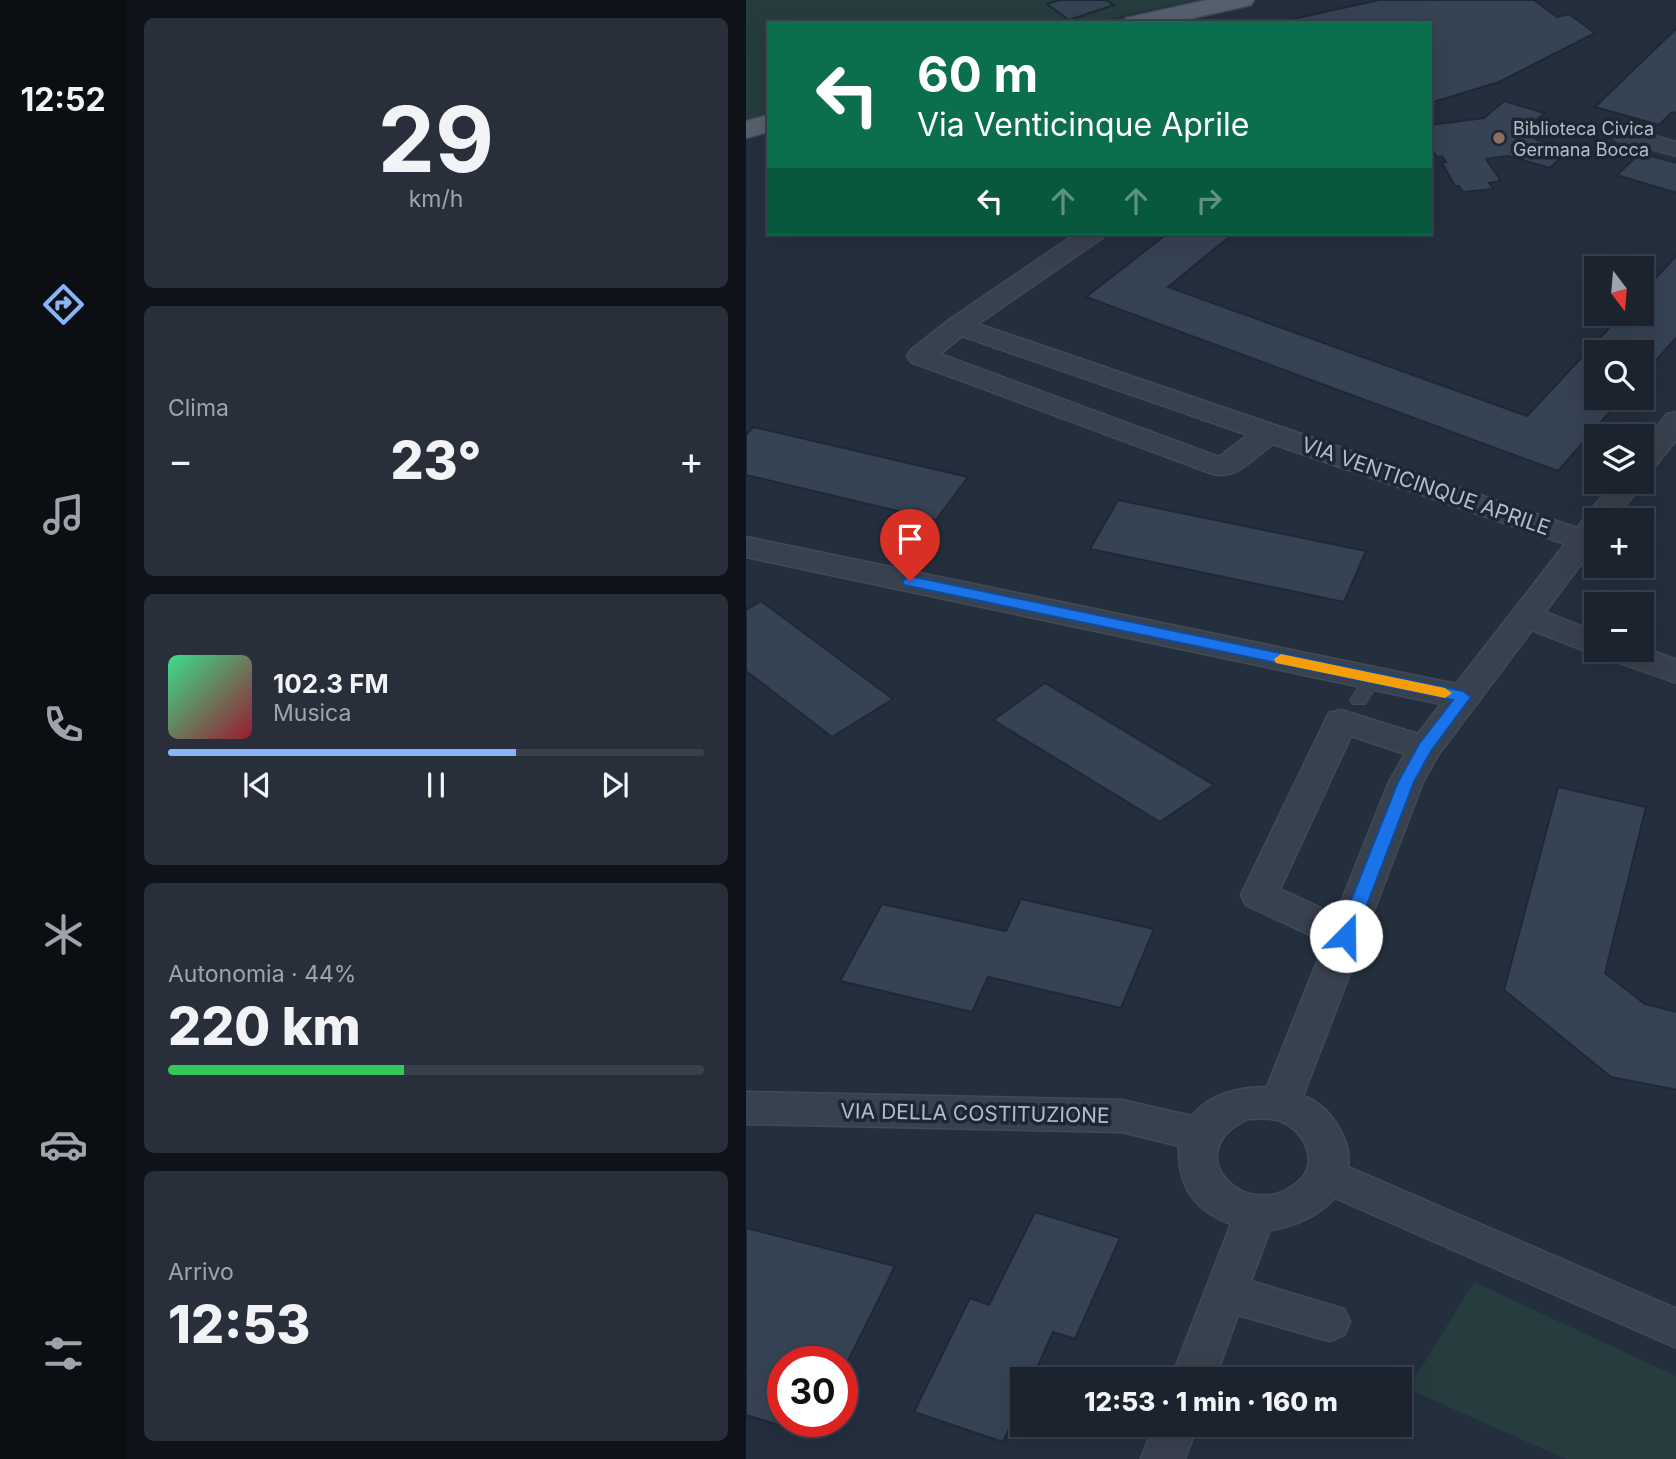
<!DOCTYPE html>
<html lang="it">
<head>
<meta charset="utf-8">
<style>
  :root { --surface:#1b232e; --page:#282f3a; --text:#f1f3f6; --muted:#a0a4aa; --line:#39404a; --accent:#8ab4f8 }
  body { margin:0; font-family:Inter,sans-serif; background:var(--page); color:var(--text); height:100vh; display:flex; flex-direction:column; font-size:26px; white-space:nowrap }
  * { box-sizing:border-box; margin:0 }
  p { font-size:23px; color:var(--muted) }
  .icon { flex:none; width:38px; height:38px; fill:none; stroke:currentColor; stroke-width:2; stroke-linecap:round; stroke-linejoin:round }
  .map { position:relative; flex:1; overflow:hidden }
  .side { display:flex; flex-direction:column; gap:18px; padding:18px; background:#0f1319; width:620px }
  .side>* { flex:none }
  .hud { position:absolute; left:21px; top:21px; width:665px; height:214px; border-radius:0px; box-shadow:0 7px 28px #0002,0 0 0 2px var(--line); background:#0b6e4f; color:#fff; overflow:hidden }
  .needle { width:46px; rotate:164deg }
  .controls { position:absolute; left:838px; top:256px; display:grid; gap:14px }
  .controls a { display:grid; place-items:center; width:70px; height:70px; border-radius:0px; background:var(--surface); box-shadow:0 7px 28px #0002,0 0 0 2px var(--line); font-size:35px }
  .speed { position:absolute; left:21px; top:1346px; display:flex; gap:14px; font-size:35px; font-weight:700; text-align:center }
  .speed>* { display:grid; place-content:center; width:91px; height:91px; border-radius:50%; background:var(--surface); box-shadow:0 7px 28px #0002,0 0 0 2px var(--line); line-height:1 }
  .speed .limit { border:10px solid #d22; background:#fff; color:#111 }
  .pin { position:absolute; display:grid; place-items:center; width:60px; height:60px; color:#fff; margin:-72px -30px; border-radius:50% 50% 50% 0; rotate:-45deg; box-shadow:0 0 7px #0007 }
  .pin .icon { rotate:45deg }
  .me { position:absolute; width:77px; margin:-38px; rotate:22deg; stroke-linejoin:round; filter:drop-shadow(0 0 5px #0008) }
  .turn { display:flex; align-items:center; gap:24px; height:147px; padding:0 35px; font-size:32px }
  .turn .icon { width:91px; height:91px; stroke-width:2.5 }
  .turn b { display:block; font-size:49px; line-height:60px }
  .lanes { display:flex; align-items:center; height:66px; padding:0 35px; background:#0003; justify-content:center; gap:35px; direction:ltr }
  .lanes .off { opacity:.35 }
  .big { font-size:52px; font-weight:800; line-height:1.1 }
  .side .widget { flex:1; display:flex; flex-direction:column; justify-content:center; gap:10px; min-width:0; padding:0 24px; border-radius:10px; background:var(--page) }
  .side .dial { align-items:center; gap:0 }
  .dial b { font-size:91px; line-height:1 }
  .song { display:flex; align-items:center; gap:21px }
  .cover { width:84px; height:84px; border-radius:10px; background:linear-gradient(135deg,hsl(150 70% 55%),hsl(350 70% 35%)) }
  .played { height:7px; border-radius:4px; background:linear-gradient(90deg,var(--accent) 65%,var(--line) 65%) }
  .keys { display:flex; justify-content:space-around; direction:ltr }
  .heat { display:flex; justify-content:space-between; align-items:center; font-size:38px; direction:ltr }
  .charge { height:10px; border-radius:5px; background:linear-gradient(90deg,#34c759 44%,var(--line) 0) }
  .trip { position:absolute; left:264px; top:1367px; width:402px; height:70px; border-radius:0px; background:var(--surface); box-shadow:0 7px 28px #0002,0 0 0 2px var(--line); font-weight:800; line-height:70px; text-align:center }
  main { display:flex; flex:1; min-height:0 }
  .dock { display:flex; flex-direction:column; width:126px; justify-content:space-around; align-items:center; background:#0b0e12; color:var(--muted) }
  .dock .icon { width:49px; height:49px }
  .dock .active { color:var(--accent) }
  .dock b { font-size:32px; color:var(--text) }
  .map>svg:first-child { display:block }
  .green { fill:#263c3f }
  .building { fill:#364354; stroke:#1f2835; stroke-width:2 }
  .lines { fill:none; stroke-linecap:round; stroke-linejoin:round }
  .service-casing { stroke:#414a57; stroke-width:2 }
  .minor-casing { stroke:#414a57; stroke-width:3 }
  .primary-casing { stroke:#414a57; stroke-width:3 }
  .service { fill:#38414e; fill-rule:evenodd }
  .minor { fill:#38414e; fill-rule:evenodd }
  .primary { fill:#56606e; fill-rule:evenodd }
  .route { fill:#1a73e8; stroke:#114b97; stroke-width:2 }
  .slow { fill:#f59e0b }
  .education-dot { fill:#8d6e63; stroke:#1d2633; stroke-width:2.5 }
  .labels { text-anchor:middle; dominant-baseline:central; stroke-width:7; stroke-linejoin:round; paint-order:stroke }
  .far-poi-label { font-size:18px; fill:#b4bcc9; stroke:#1d2633; text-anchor:start }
  .street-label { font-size:21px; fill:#b4bcc9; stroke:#1d2633 }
</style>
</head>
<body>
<main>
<nav class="dock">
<b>12:52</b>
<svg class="icon active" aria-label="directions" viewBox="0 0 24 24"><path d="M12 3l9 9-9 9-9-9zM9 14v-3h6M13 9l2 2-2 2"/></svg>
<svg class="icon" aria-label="music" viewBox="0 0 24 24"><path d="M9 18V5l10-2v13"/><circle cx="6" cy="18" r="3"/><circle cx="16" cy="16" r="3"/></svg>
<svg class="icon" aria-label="phone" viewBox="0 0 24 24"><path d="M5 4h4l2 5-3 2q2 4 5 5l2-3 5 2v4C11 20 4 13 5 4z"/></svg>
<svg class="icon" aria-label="climate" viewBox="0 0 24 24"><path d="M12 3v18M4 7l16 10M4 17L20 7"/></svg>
<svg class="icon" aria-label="car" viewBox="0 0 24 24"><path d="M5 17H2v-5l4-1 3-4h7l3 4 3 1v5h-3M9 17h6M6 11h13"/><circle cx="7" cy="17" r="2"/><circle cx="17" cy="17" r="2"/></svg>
<svg class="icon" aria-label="filters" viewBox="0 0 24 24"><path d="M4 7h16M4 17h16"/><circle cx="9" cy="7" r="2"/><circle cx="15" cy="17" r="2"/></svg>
</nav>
<section class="side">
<div class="widget dial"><b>29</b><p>km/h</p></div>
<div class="widget"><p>Clima</p>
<div class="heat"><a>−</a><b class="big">23°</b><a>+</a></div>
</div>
<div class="widget">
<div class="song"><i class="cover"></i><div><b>102.3 FM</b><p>Musica</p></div></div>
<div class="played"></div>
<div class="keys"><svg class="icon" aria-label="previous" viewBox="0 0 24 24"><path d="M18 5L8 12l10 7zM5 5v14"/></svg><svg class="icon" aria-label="pause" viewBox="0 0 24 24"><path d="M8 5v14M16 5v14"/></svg><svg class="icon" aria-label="next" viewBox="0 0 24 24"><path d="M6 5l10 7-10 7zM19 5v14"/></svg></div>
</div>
<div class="widget"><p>Autonomia · 44%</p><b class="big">220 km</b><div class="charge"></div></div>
<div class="widget"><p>Arrivo</p><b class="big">12:53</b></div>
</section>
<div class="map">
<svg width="931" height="1459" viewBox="0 0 931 1459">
  <rect width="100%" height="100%" fill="#242f3e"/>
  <!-- green -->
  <g class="green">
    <polygon points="0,0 450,0 343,23 23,23 23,114 0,121"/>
    <polygon points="728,1282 930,1376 930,1459 820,1459 662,1389"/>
  </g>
  <!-- building -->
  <g class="building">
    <polygon points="314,0 360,0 368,5 323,20 301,4"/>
    <polygon points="633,0 788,0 811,17 823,14 849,33 753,82 684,103 684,23 529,23"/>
    <polygon points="931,28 931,113 926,112 913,125 849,107"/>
    <polygon points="931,28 931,113 926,112 913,125 849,107"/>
    <polygon points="758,101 799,113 788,122 789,139 824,149 804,168 762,156 740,159 755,181 743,183 748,189 717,192 713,186 709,186 696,163 700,162 696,156 691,157 684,146 684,125 738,118"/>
    <polygon points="894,153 931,163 931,193 871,175"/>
    <polygon points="422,233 488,233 422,287 781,416 877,313 896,313 896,293 931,255 931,337 896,376 896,352 850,352 850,397 877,397 812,471 340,297"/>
    <polygon points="7,427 222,477 190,520 0,475 0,435"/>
    <polygon points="372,500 620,551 598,602 344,549"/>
    <polygon points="15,601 147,699 86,737 0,671 0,610"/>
    <polygon points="299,683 468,785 414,822 247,720"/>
    <polygon points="812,787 900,807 859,973 899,1004 931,1012 931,1090 865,1077 758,990"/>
    <polygon points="275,899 408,929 375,1008 242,977 226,1012 94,981 136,904 260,931"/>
    <polygon points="289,1212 374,1238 329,1339 307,1332 286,1379 276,1379 276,1400 257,1442 168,1412 224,1298 243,1305"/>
    <polygon points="0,1228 149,1266 96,1373 96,1362 37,1362 37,1421 73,1421 66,1435 0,1415"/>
  </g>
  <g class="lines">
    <defs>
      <polygon id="service" points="627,672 636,678 619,704 607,704 604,700 621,674"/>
      <g id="minor">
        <polygon points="879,128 931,142 931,156 871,140 867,135 871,130"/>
        <path d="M331,233h29l-4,5 -124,86 599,204 37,-47h28v-2l2,2 -29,39h-19v24l-51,68 51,20v17l46,-2 35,13v23l-74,-26 -3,-5 -15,-1 -53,-21 -94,125 -15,27 -120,314c26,9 49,42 45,71l329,142v39l-342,-150c-19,19 -39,28 -65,32l-19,51 93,28 6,13 -6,13 -15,6 -91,-26 -23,64h-44l60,-155c-38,-14 -53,-38 -52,-78l-57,-14 -376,-8v-32l376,8 70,16c17,-22 48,-29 75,-29l58,-145 -79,-37 -5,-10 88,-182 12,-3 77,24 23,-30 -695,-147v-20l710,147 109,-140 -292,-100c-18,13 -37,36 -60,30l-302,-112 -4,-6 4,-6 38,-30zM216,336l286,99 -29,22 -279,-103zM605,736l54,18 -16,28 -53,133 -56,-26zM502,1119c10,0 23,-2 32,2 23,8 40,40 20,59 -51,48 -126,-27 -52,-61z"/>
        <polygon points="931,412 931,439 906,470 896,473 896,445 921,414"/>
        <polygon points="408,1424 452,1424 439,1459 395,1459"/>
      </g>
      <g id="primary">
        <polygon points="461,0 508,0 505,5 425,23 376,23 380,18"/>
        <polygon points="23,115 23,132 0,138 0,121"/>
      </g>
    </defs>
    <!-- service casing -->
    <use href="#service" class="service-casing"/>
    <!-- minor casing -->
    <use href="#minor" class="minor-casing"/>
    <!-- primary casing -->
    <use href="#primary" class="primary-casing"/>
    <!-- service -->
    <use href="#service" class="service"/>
    <!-- minor -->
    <use href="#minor" class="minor"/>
    <!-- primary -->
    <use href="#primary" class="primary"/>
  </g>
  <!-- route -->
  <polygon class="route" points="164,576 717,691 725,697 685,751 668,782 609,936 606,941 594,941 591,936 652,782 673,744 707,700 158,585 156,581"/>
  <!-- slow -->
  <polygon class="slow" points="535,654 699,688 706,693 699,698 530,663 528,659"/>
  <!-- markers -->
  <circle class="education-dot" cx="753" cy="138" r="7"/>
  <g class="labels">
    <!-- far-poi labels -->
    <g class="far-poi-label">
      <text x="767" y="128">Biblioteca Civica<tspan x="767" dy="21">Germana Bocca</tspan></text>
    </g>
    <!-- street labels -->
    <g class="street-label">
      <text transform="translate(680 486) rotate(19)">VIA VENTICINQUE APRILE</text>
      <text transform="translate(229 1113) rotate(1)">VIA DELLA COSTITUZIONE</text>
    </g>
  </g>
</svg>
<div class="controls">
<a><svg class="needle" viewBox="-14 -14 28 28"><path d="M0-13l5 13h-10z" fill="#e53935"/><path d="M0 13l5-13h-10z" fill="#a0a4aa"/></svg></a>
<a><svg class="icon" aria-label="search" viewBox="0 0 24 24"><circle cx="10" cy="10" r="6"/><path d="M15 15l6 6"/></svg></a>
<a><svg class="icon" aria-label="layers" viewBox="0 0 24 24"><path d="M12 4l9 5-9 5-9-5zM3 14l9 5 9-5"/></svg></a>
<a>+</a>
<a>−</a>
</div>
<div class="speed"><div class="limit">30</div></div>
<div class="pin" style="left:164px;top:581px;background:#d93025"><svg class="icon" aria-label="arrive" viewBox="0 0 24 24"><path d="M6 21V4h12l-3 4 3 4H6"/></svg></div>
<svg class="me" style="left:600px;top:936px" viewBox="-20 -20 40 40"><circle r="19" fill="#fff"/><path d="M0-13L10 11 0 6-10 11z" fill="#1a73e8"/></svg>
<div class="trip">12:53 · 1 min · 160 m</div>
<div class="hud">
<div class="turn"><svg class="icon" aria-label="left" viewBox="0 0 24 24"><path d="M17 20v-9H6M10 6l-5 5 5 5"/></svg><div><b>60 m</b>Via Venticinque Aprile</div></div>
<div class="lanes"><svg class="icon" aria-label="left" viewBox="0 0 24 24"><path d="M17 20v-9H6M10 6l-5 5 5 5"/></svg><svg class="icon off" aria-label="ahead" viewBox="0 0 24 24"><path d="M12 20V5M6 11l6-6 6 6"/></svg><svg class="icon off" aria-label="ahead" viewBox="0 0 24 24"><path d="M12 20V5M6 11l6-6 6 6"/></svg><svg class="icon off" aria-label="right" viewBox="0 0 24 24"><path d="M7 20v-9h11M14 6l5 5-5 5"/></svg></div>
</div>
</div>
</main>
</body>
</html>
